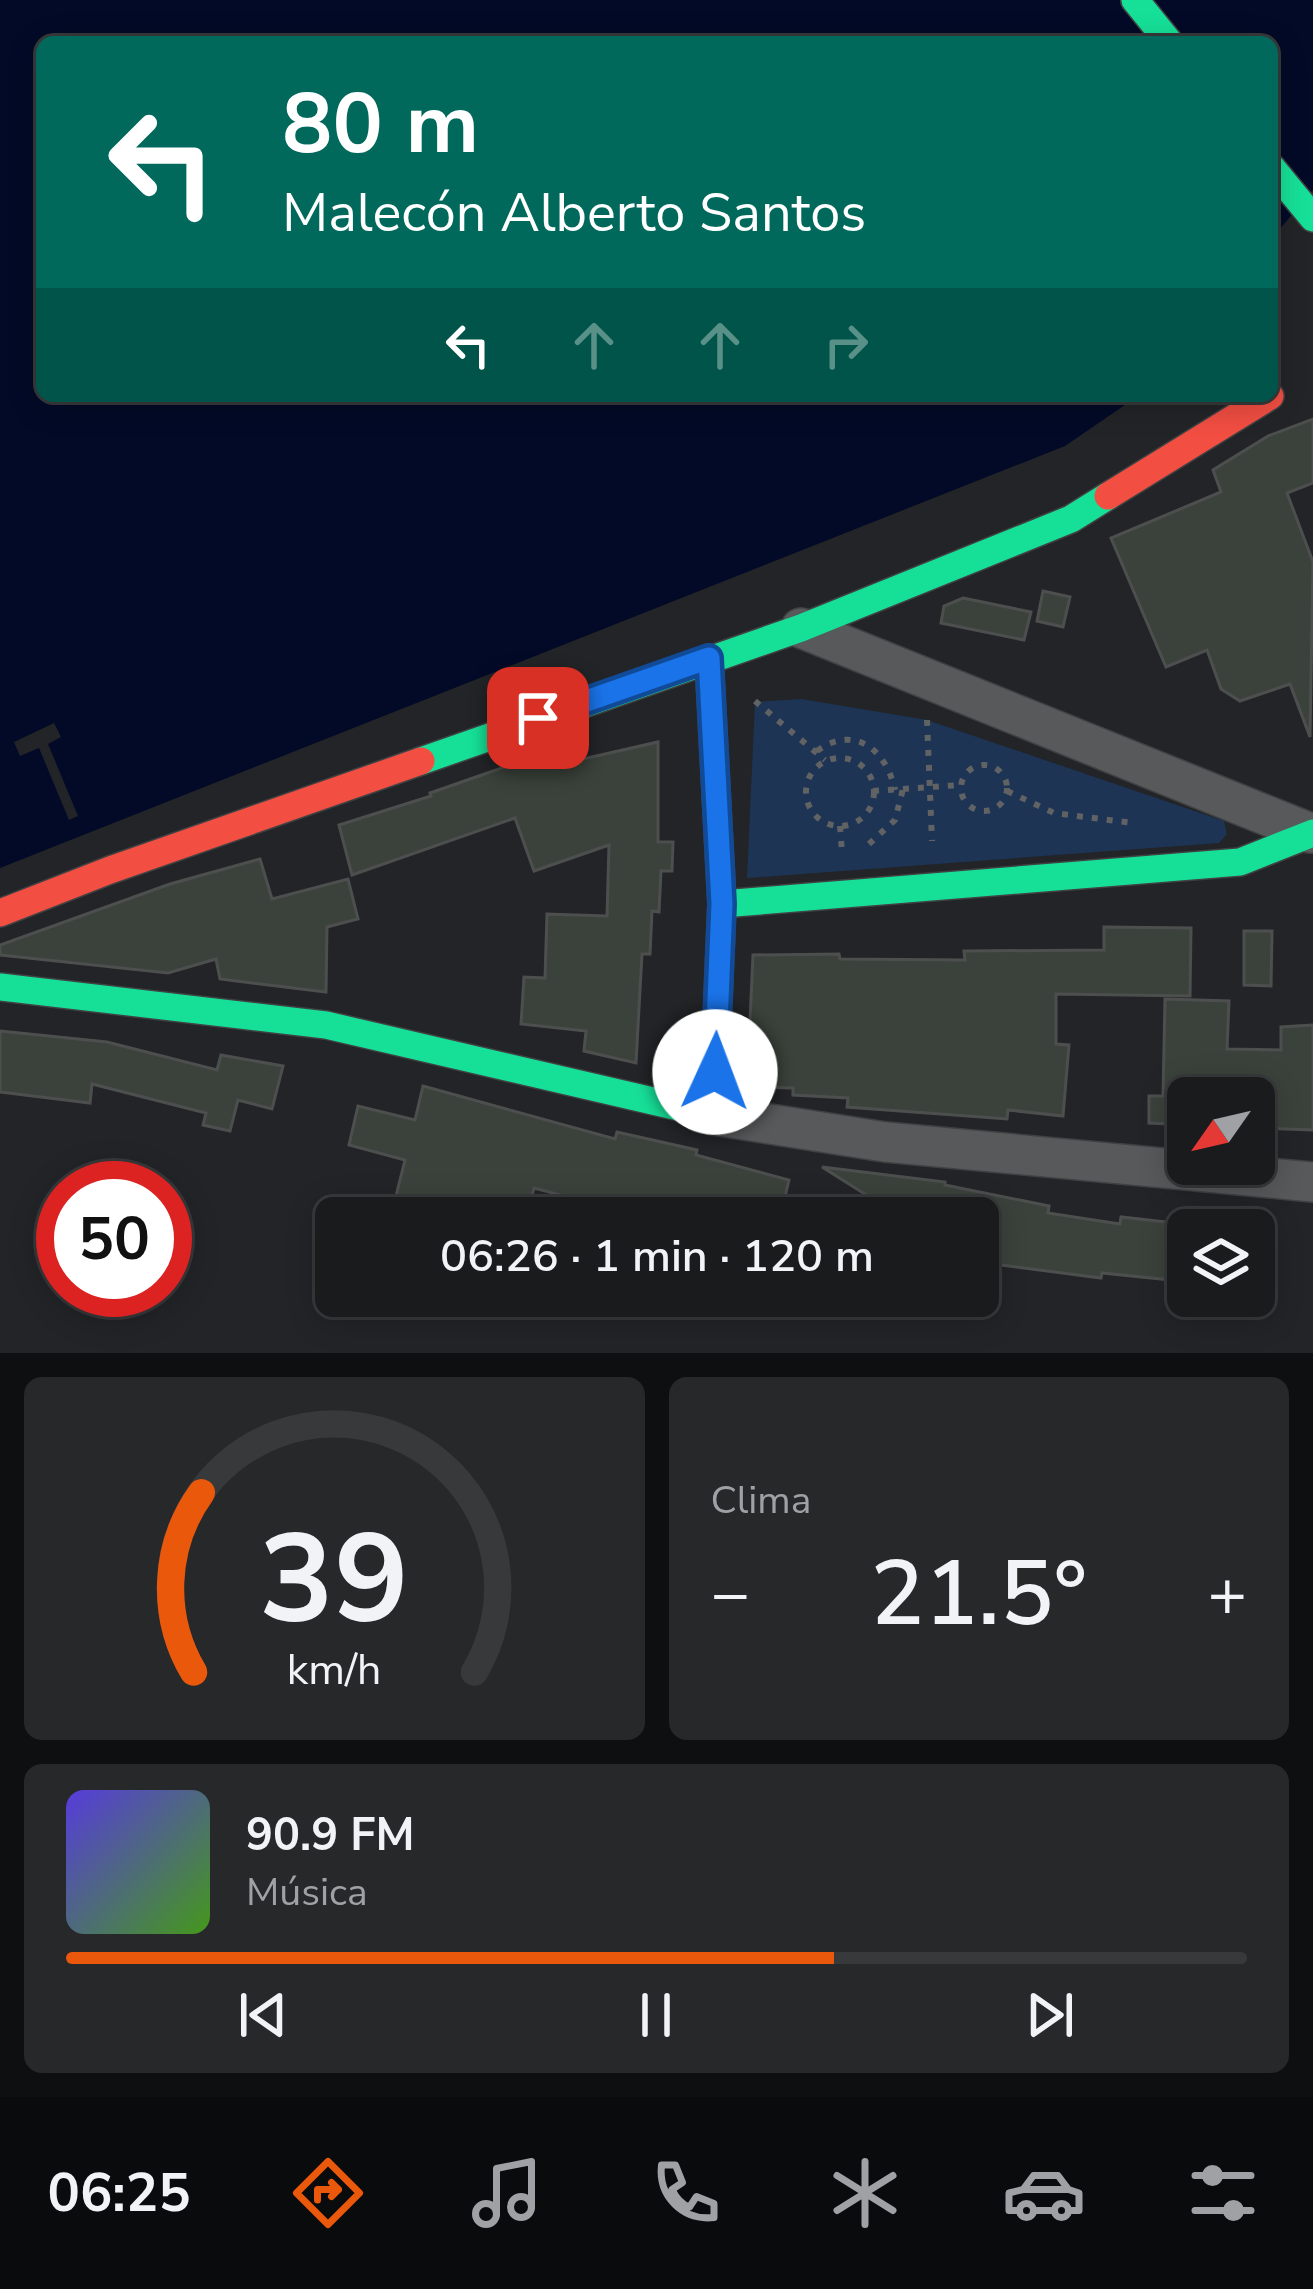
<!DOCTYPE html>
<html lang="es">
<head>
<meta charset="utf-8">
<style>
  :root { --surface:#1a1b1d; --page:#27282a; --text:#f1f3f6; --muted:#9fa1a4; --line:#38393b; --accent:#ea580c }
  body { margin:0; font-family:"Nunito Sans",sans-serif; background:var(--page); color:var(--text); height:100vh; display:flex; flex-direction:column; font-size:45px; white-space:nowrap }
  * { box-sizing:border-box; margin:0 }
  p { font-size:39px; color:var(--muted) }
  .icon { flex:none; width:66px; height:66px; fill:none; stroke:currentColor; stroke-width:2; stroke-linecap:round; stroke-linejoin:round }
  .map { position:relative; height:1353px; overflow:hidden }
  .drawer { display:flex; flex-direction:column; gap:24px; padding:24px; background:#0e0f10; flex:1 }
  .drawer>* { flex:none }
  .guide { position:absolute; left:36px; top:36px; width:1242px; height:366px; border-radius:18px; box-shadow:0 6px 30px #0003,0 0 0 3px var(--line); background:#00695c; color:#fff; overflow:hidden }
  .needle { width:78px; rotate:236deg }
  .fabs { position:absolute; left:1167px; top:1077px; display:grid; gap:24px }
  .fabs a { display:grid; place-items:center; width:108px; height:108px; border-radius:18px; background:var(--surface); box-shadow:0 6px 30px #0003,0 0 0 3px var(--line); font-size:60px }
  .speed { position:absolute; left:36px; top:1161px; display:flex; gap:24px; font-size:60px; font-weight:700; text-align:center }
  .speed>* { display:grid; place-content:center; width:156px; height:156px; border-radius:50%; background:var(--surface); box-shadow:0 6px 30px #0003,0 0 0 3px var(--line); line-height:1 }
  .speed .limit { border:18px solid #d22; background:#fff; color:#111 }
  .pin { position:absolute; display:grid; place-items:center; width:102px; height:102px; color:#fff; margin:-51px; border-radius:24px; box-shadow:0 6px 18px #0006 }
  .me { position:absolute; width:132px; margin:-66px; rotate:2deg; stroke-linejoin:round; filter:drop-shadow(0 0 9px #0008) }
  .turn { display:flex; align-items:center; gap:42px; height:252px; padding:0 48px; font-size:54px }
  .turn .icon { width:156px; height:156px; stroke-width:2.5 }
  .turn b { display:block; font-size:84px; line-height:102px }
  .lanes { display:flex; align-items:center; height:114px; padding:0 48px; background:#0003; justify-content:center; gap:60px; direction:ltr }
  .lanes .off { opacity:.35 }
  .big { font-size:90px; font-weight:600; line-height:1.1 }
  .drawer .widget { flex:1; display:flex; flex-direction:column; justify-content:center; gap:18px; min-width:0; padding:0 42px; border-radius:18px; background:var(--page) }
  .drawer .dial { align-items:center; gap:0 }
  .dial svg { height:312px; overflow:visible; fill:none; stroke:var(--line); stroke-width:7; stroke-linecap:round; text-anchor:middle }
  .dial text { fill:var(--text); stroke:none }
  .song { display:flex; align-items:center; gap:36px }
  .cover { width:144px; height:144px; border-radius:18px; background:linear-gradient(135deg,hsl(250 70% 55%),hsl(100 70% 35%)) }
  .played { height:12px; border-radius:6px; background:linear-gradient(90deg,var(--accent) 65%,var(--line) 65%) }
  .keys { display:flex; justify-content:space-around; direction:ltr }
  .heat { display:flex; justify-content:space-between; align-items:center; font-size:66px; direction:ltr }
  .drawer .tiles { flex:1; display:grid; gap:24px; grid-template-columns:1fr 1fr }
  .widget:last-child { grid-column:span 2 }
  .trip { position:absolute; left:315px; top:1197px; width:684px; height:120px; border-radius:18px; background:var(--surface); box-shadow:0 6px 30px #0003,0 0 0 3px var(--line); font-weight:600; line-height:120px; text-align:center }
  .tab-bar { display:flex; height:192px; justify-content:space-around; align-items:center; background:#0a0b0c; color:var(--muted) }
  .tab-bar .icon { width:84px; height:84px }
  .tab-bar .active { color:var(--accent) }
  .tab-bar b { font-size:54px; color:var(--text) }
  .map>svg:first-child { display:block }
  .green { fill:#1d3454 }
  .water { fill:#030a27 }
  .pier { fill:#222427 }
  .building { fill:#3b423b; stroke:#4d4f4f; stroke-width:3 }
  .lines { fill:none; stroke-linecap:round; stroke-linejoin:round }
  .street-casing { stroke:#404143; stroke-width:42 }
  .fast-casing { stroke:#404143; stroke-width:30 }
  .jam-casing { stroke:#404143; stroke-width:30 }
  .path { stroke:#616264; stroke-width:6; stroke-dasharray:6 9; stroke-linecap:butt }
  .street { stroke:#58595b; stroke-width:39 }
  .fast { stroke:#16e098; stroke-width:27 }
  .jam { stroke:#f24e42; stroke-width:27 }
  .route-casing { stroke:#114b97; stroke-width:30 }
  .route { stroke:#1a73e8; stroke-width:21 }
</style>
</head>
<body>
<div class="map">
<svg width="1313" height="1353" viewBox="0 0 1313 1353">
  <rect width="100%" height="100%" fill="#222427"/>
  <!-- green -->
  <polygon class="green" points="801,699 927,720 1224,821 1227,834 1219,843 747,878 755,702"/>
  <!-- water -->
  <polygon class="water" points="0,0 1313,0 1313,190 1272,238 1272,42 42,42 42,396 1138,396 1065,446 0,868"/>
  <!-- pier -->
  <polygon class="pier" points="54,723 61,737 48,744 78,816 69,820 39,748 20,756 14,742"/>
  <!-- building -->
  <g class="building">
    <polygon points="1313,419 1313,483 1287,493 1313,562 1310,737 1290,684 1240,701 1221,689 1207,650 1166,667 1111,538 1221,492 1213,470 1268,436"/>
    <polygon points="1043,591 1070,597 1063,627 1037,621"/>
    <polygon points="963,598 1031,612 1024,640 941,623 944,606"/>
    <polygon points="658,742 658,842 673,842 672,871 661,871 659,912 652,911 650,954 642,954 636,1063 584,1051 586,1031 521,1024 524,977 545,978 547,914 607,916 609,845 534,871 515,818 352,875 339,825 431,796 430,793 565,746 570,762"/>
    <polygon points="260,859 272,899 348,879 358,919 327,927 326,992 220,979 216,959 168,973 0,955 0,945 170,884"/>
    <polygon points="1104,927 1191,928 1190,996 1056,994 1056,1044 1069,1045 1063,1116 1008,1110 1007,1119 847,1107 848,1098 793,1095 793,1088 747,1087 753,955 839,954 840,959 965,960 964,951 1104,950"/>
    <polygon points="1244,931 1272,931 1271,986 1244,985"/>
    <polygon points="1165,999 1229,1001 1227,1049 1281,1050 1281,1027 1313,1025 1313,1130 1254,1128 1254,1098 1188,1098 1188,1125 1149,1123 1149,1096 1163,1096"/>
    <polygon points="0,1031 107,1042 217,1070 221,1055 283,1066 272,1109 238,1100 230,1131 203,1125 206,1113 92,1084 90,1103 0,1092"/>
    <polygon points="423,1086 615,1139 617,1132 697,1150 696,1155 789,1180 780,1218 648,1218 534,1188 526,1218 449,1218 450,1214 395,1200 405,1160 349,1145 358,1106 415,1120"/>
    <polygon points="822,1167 945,1182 945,1185 1049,1206 1048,1213 1120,1224 1121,1217 1176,1223 1171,1280 1102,1273 1101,1278 993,1264 994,1257 978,1255 978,1218 903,1218"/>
  </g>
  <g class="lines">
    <defs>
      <g id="street">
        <polyline points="801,628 1310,833"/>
        <polyline points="713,1115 885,1142 1313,1182"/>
      </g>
      <g id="fast">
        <polyline points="1135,0 1169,42"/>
        <polyline points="1272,168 1313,218"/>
        <polyline points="421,761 801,628 1071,519 1108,496"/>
        <polyline points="722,904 1240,862 1313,833"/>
        <polyline points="0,987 326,1025 713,1115 722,904 709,658"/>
      </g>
      <g id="jam">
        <polyline points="1108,496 1270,396"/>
        <polyline points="0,913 110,870 421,761"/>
      </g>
    </defs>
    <!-- street casing -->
    <use href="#street" class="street-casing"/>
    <!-- fast casing -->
    <use href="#fast" class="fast-casing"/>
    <!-- jam casing -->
    <use href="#jam" class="jam-casing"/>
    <!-- path -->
    <g class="path">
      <polyline points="755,701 825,760"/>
      <polyline points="927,720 932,841"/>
      <path d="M817,751c37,-27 69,-2 78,39"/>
      <circle cx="840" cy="792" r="34"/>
      <circle cx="984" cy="788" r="23"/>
      <polyline points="873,791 960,785"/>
      <polyline points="1007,791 1054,813 1133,823"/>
      <polyline points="840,826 842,852"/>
      <polyline points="869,844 895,820 903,789"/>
    </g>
    <!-- street -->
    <use href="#street" class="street"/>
    <!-- fast -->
    <use href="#fast" class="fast"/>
    <!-- jam -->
    <use href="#jam" class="jam"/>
  </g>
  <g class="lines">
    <defs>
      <polyline id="route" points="538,718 709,658 722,904 715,1072"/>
    </defs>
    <!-- route casing -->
    <use href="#route" class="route-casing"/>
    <!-- route -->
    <use href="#route" class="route"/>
  </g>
</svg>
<div class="fabs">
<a><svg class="needle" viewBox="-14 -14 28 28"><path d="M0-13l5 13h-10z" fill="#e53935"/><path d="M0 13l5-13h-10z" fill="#9fa1a4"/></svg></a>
<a><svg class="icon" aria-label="layers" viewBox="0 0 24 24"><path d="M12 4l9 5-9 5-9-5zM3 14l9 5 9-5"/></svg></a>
</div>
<div class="speed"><div class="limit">50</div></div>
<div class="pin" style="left:538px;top:718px;background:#d93025"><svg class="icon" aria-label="arrive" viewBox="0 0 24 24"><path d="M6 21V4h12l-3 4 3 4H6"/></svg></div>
<svg class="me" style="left:715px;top:1072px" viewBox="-20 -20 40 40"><circle r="19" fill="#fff"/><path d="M0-13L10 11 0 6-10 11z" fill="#1a73e8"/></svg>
<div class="trip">06:26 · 1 min · 120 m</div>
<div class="guide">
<div class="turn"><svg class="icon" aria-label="left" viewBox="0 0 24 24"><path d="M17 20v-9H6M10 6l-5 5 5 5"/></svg><div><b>80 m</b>Malecón Alberto Santos</div></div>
<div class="lanes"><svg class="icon" aria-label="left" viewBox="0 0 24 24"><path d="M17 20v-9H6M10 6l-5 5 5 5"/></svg><svg class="icon off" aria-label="ahead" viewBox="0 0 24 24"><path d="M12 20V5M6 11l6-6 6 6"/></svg><svg class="icon off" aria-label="ahead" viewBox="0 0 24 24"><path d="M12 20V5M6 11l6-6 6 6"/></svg><svg class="icon off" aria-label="right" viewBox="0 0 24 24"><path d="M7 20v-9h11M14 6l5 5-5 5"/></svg></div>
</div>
</div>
<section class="drawer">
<div class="tiles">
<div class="widget dial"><svg viewBox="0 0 100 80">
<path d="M14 69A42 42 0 1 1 86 69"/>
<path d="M14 69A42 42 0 0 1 16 23" stroke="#ea580c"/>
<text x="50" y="56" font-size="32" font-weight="700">39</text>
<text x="50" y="72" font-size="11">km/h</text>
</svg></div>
<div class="widget"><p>Clima</p>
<div class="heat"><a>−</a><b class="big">21.5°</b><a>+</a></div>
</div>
<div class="widget">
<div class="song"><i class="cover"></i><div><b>90.9 FM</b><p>Música</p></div></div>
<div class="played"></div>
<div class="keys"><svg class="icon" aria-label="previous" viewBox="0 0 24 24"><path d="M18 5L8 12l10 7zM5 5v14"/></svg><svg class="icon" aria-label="pause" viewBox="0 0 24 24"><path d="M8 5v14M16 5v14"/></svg><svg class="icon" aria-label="next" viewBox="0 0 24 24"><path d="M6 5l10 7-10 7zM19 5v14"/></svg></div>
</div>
</div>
</section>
<nav class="tab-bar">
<b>06:25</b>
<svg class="icon active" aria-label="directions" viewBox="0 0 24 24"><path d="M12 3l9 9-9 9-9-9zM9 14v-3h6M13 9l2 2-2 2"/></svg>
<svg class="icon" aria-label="music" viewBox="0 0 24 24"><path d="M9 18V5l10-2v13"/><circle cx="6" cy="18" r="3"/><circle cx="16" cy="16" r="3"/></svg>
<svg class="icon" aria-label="phone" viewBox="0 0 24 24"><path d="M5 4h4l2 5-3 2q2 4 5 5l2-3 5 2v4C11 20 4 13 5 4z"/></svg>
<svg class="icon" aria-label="climate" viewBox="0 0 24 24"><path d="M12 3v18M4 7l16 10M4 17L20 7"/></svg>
<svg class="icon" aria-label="car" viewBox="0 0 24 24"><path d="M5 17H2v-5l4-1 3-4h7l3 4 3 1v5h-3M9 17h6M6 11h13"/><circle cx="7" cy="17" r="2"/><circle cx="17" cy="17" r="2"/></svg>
<svg class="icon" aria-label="filters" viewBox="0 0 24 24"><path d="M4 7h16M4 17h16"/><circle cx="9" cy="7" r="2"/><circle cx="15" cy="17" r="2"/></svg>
</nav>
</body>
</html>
